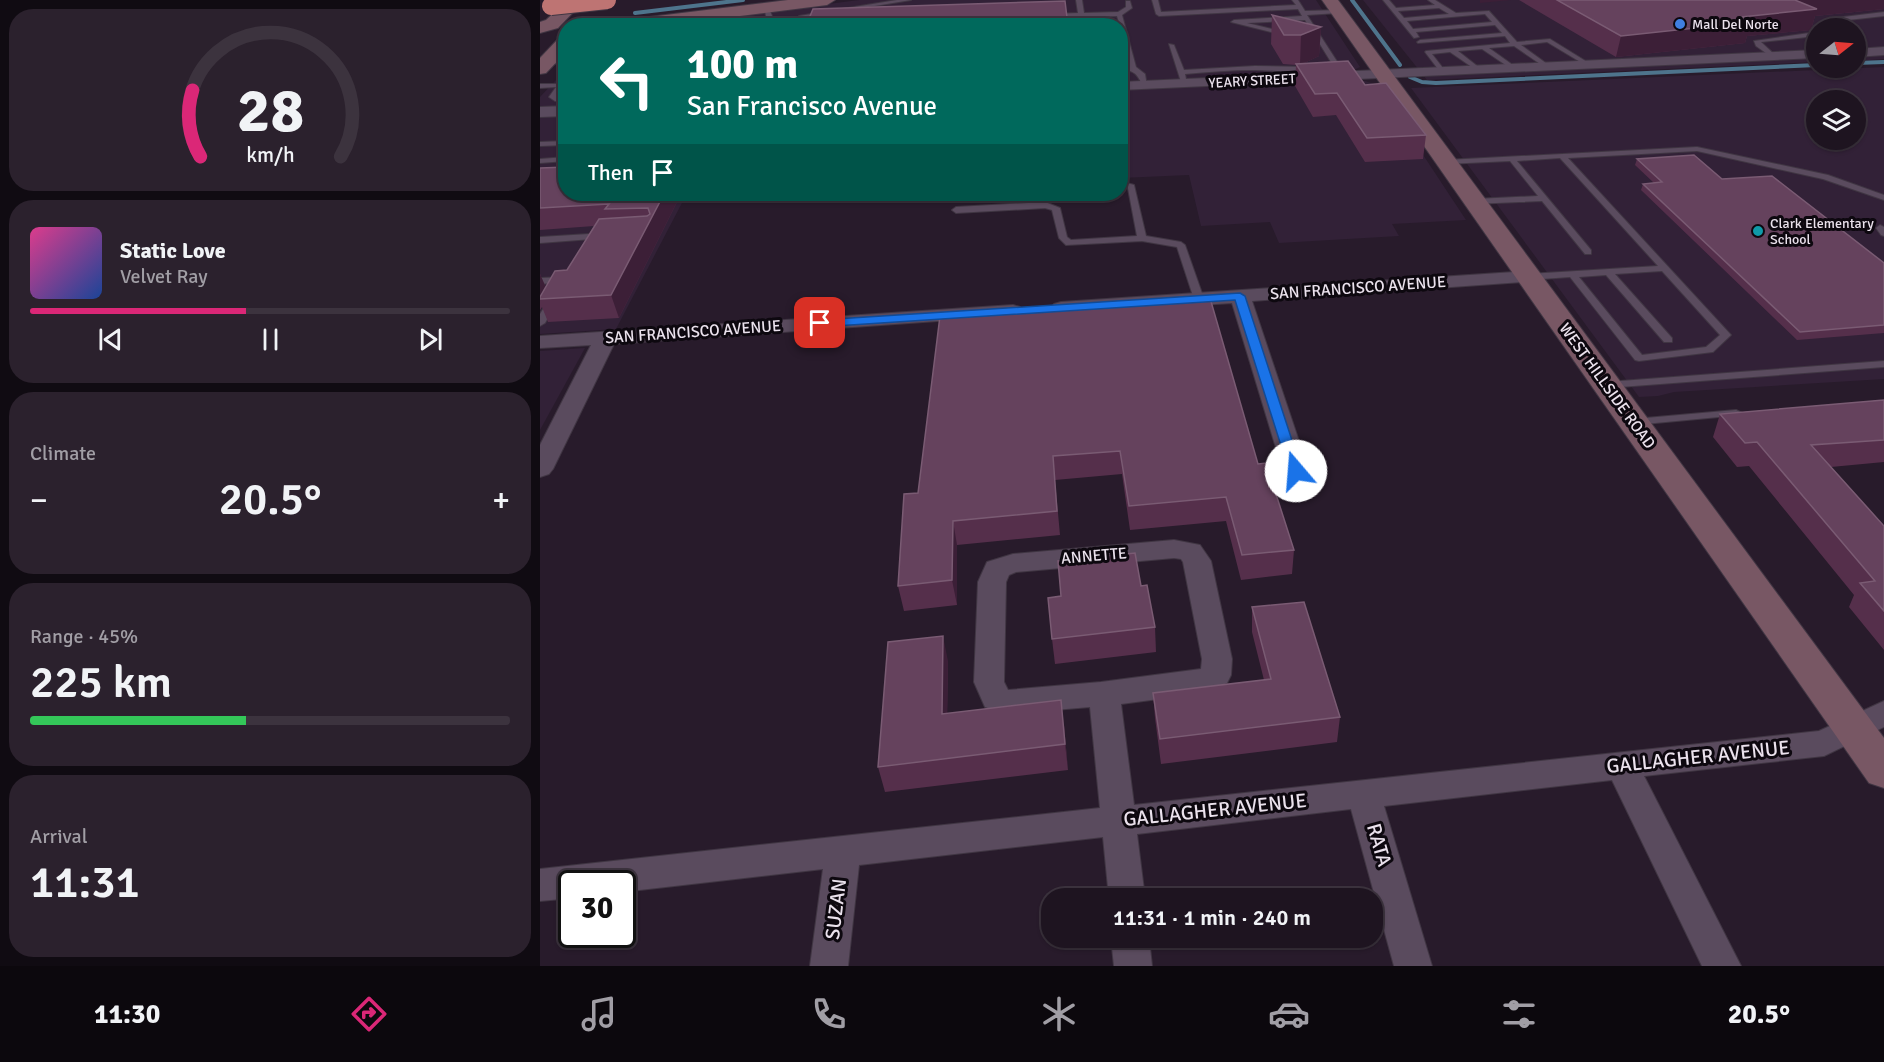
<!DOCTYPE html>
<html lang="en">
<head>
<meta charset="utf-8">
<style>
  :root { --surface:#1e1420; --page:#2b212d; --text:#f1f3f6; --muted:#a19ea5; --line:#3c333e; --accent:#db2777 }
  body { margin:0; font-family:Signika,sans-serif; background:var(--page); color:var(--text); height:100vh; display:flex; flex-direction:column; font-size:22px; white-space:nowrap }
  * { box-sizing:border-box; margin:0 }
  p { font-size:20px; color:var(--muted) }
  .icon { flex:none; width:33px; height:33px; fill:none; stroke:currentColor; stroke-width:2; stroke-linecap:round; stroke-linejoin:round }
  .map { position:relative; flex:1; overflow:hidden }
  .drawer { display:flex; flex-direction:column; gap:9px; padding:9px; background:#100b12; width:540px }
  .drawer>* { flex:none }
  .guide { position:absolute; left:18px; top:18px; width:570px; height:183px; border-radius:24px; box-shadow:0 2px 4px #0004,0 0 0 2px var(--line); background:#00695c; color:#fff; overflow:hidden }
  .needle { width:39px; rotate:73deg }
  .buttons { position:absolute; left:1266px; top:18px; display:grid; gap:12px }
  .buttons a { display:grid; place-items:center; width:60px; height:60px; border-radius:50%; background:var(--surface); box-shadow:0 2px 4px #0004,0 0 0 2px var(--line); font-size:30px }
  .speed { position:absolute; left:18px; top:870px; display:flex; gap:12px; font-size:30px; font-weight:700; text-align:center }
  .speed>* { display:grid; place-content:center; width:78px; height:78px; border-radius:50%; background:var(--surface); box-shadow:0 2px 4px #0004,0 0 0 2px var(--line); line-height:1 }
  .speed .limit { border:3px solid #111; border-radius:9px; background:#fff; color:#111 }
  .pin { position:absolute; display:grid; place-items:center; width:51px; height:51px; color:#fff; margin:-26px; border-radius:12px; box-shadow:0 3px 9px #0006 }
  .me { position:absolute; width:66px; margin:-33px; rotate:342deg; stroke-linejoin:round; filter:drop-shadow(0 0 4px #0008) }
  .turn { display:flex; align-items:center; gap:21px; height:126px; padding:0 30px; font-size:27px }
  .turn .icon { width:78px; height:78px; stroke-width:2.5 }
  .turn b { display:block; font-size:42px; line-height:51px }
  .then { display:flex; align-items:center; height:57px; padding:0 30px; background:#0003; gap:12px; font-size:22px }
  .big { font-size:45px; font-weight:600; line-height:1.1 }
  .drawer .tile { flex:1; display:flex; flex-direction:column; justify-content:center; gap:9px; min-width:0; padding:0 21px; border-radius:24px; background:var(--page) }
  .drawer .dial { align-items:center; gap:0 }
  .dial svg { height:156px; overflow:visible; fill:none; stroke:var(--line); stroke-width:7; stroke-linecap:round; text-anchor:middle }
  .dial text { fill:var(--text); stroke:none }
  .song { display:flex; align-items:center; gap:18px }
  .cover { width:72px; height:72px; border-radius:9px; background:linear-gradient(135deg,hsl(330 70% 55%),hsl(220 70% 35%)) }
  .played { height:6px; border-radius:3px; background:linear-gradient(90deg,var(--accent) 45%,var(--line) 45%) }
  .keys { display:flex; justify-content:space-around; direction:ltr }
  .heat { display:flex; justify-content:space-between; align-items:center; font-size:33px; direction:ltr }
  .charge { height:9px; border-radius:4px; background:linear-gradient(90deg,#34c759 45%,var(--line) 0) }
  .trip { position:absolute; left:501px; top:888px; width:342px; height:60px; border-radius:24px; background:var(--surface); box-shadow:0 2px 4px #0004,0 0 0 2px var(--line); font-weight:600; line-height:60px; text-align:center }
  .tabs { display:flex; height:96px; justify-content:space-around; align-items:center; background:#0c080d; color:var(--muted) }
  .tabs .icon { width:42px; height:42px }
  .tabs .selected { color:var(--accent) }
  .tabs b { font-size:27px; color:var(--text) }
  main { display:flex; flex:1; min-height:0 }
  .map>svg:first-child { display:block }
  .built { fill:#322137; fill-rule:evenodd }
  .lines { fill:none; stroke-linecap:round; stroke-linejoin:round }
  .stream { stroke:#4e748c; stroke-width:4 }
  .lane-casing { stroke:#403643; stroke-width:2 }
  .street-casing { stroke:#403643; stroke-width:2 }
  .secondary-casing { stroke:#403643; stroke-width:2 }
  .lane { fill:#5a4b5e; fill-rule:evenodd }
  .street { fill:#5a4b5e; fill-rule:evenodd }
  .secondary { fill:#785764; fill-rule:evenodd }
  .highway-bridge-casing { stroke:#403643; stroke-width:20; stroke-linecap:butt }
  .highway-bridge { stroke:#be7473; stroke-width:18 }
  .wall { fill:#552f4b }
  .shaded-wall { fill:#3c1f37 }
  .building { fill:#65425d; stroke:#7a5b73; stroke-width:1.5 }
  .route { fill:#1a73e8; stroke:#114b97; stroke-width:1.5 }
  .shop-dot { fill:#3f7fe0; stroke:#0d080f; stroke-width:2 }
  .culture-dot { fill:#0f9aa8; stroke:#0d080f; stroke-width:2 }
  .labels { text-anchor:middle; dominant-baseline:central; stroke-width:6; stroke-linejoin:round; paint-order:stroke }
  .far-poi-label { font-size:14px; fill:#ebe2ed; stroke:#0d080f; text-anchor:start }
  .far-street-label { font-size:14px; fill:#ebe2ed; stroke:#0d080f }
  .street-label { font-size:16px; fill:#ebe2ed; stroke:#0d080f }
  .near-street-label { font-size:20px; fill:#ebe2ed; stroke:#0d080f }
</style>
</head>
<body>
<main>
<section class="drawer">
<div class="tile dial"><svg viewBox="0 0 100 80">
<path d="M14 69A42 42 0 1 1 86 69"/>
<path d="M14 69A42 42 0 0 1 10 35" stroke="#db2777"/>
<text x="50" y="56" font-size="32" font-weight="700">28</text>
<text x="50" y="72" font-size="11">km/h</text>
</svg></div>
<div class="tile">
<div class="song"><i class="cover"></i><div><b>Static Love</b><p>Velvet Ray</p></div></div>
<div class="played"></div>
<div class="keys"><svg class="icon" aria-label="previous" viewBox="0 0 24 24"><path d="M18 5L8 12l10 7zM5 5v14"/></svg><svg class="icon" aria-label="pause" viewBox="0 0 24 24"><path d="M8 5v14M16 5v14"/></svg><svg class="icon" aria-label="next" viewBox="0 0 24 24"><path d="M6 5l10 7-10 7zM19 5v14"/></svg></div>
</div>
<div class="tile"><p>Climate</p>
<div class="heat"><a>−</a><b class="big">20.5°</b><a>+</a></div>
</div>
<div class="tile"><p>Range · 45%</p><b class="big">225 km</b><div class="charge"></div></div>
<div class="tile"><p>Arrival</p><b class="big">11:31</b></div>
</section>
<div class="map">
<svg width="1344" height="966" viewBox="0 0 1344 966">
  <rect width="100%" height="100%" fill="#281b2b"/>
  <!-- built -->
  <g class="built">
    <polygon points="319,0 776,0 820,67 812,71 581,81 580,26 117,26"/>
    <polygon points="823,0 1344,0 1344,59 1316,61 1316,28 1276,28 1276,62 887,80"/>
    <path d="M1344,67v312l-210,13 -16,4 -19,1 -228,-309zM1276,100h40v40h-40z"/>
    <polygon points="25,74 25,109 0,109 0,97 16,80"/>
    <polygon points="795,81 825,81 837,85 926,220 852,224 859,236 739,243 730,222 661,226 649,175 581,178 581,90"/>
    <polygon points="25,116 26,194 286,194 143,201 76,329 0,334 0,117"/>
    <polygon points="45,348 0,430 0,351"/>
  </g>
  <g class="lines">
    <!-- stream -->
    <g class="stream">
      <polyline points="812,0 860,65"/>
      <polyline points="95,13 203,0"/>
      <polyline points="1316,63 1344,62"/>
      <polyline points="870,77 882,82 896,83 1276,65"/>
    </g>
    <defs>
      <g id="lane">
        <polygon points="357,0 371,0 262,18 259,16"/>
        <path d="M536,0h6l2,13 34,-1 8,-5v-6h4l2,7 -10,7 14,52 9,7 2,12h-4c-6,-12 -8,-16 -23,-16v-4h9l-9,-40 -3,-10 -32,1 1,9h-6l-1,-9 -27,1 -3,-2 3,-2 26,-1z"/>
        <path d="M612,0h6l3,12 135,-7 -4,-5h6l7,11 35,-1 -2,3 -31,2 31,48c-23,15 -57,7 -83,7 -23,0 -47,2 -70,4l2,10 -5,1 -13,-41 5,1 10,25 71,-4 54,1 22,-5 -26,-42 -58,3 42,10 -2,3 -56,-14 3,-2 68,-4 -4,-7 -139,7 -3,-2z"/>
        <path d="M843,0h6l7,8 39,-3 -7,-5h7l21,13 33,-2 28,31 33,-3 42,26 -5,1 -40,-24 -26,3 29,21v2h-4l-32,-22 -25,2 28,20v2h-4l-31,-21 -24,2 23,18v2l-2,1 -29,-20 -18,2 14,18 -5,1 -16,-21 1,-1 84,-8 -5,-7 -87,7 -1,-1 3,-2 82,-7 -7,-8 -79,7 3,5 -5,1zM899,8l10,6 -45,4 -6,-7zM945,14l7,8 -79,7 -6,-8z"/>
        <polygon points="224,7 229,8 232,16 231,26 225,26 226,16"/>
        <polygon points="1344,12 1344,16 1299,21 1291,28 1285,28 1295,18"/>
        <polygon points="171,13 174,15 176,26 170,26 168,15"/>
        <polygon points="1276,32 1276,36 1221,42 1235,55 1236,56 1233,58 1216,46 1214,41"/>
        <polygon points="26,59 26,63 6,64 3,62 6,60"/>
        <polygon points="0,84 24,84 25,85 16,96 26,98 26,102 15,101 9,97 16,87 0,88"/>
        <polygon points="26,141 26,145 0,146 0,142"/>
        <path d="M1157,147l131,28 56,20v5l-61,-21 -126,-28 -129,7 163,177 -18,17 -74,9 -4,-1 -65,-83 -42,3 -5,-3 5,-3 130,-8 -98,-108 -43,3 74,89v4h-6l-43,-53 -70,3v-4l3,-1 63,-3 -28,-35 -64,3 -4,-2 4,-2zM1122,271l58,64 -14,12 -64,8 -63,-78 27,-2 58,67h8v-4l-57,-64z"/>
        <polygon points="26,157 26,161 0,163 0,159"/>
        <polygon points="587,183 594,185 606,236 641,242 645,245 664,299 662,301 659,302 654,299 637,247 602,241 526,245 519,238 512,210 505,208 416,213 412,210 416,207 505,202 520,208 527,237 531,240 597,236"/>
        <polygon points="1340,225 1344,227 1344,236 1341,235 1336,228"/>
        <polygon points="49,234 52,235 52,239 0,243 0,237"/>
        <polygon points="25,277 30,280 28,282 0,284 0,278"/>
        <polygon points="13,297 18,300 5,323 0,326 0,314 10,298"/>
        <polygon points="1344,361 1344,367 1067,388 1062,385 1067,382"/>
        <polygon points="1196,410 1202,413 1200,415 1094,425 1088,422 1094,419"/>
      </g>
      <g id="street">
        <polygon points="1344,47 1344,55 1316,57 1316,49"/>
        <polygon points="1276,50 1276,58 580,90 580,82"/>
        <polygon points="26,106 26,116 0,117 0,107"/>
        <polygon points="988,271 995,273 998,277 995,281 712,301 769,471 765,476 756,479 747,476 743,471 692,303 521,314 514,312 511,308 514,304 521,302"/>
        <polygon points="473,305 480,307 483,311 480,315 74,344 13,469 9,474 0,477 0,445 51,345 0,348 0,336"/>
        <path d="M634,540l26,5 11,16 21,98 -1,16 -4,8 -31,11 -75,10 13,101 685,-74 65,-30v26l-60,29 -180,20 97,190h-39l-90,-186 -228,26 48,160h-38l-43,-157 -214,25 8,64h-36l-6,-61 -244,28 -11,101h-38l13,-97 -201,23v-8h-50v14l-32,3v-32l560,-61 -10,-101 -84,7 -21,-7 -11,-25 4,-100 9,-20 26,-8zM634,558l7,1 2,3 19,97 -1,10 -100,13 -93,8 -4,-8 2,-100 3,-7 7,-3z"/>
        <polygon points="571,938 609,938 612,966 574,966"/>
      </g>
      <g id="secondary">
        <polygon points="28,0 45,0 18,28 0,33 0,22 6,20"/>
        <polygon points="248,0 295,0 287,5 120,26 68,26 76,21"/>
        <polygon points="782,0 798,0 1344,738 1344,788 1329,783"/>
        <polygon points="26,36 26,52 6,73 0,74 0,58 20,37"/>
      </g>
    </defs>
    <!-- lane casing -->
    <use href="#lane" class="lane-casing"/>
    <!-- street casing -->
    <use href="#street" class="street-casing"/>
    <!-- secondary casing -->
    <use href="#secondary" class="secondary-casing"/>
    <!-- lane -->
    <use href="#lane" class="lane"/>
    <!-- street -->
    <use href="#street" class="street"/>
    <!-- secondary -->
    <use href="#secondary" class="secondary"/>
    <defs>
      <polyline id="highway-bridge" points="11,6 67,0"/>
    </defs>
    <!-- highway-bridge casing -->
    <use href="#highway-bridge" class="highway-bridge-casing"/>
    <!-- highway-bridge -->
    <use href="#highway-bridge" class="highway-bridge"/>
  </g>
  <!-- wall -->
  <g class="wall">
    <polygon points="979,0 1344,0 1344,9 1275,16 1271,30 1207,36 1205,43 1076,57"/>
    <polygon points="732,15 781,27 779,56 762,64 825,85 886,135 883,159 825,162 796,115 773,117 755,86 756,65 743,64 731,44"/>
    <polygon points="1097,159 1182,179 1344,263 1344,333 1257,340 1101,190 1103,184 1114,183 1095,165"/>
    <polygon points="0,168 26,194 141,194 79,318 8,322 2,307 0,310 0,274 6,288 27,270 54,226 0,230"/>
    <polygon points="556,307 718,464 754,550 752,574 701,580 686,521 590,530 582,474 515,480 520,535 417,545 417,605 364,611 358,586 378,493"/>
    <polygon points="1344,400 1344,462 1291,467 1344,526 1344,650 1309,607 1314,595 1209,466 1197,467 1173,437 1180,414"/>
    <polygon points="601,586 615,627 616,652 515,664 512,639"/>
    <polygon points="712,607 800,717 797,742 621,764 615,718 613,693 724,680 712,632"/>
    <polygon points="408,661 407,714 524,725 528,770 345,792 338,767"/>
  </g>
  <!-- shaded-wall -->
  <g class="shaded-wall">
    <polygon points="940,0 971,0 940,3"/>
    <polygon points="1254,0 1344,0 1344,9 1275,16 1271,30 1207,36 1205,43 1076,57 1081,36 1201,17"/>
    <polygon points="781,27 779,56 760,65 761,35"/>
    <polygon points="124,194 141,194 79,318 71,295"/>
    <polygon points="0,274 9,295 0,299"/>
    <polygon points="413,521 417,545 417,605 412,580"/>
    <polygon points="403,636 408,661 407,740 402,714"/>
    <polygon points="521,700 524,725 528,770 525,744"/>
  </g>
  <!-- building -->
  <g class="building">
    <polygon points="1017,0 1255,0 1277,9 1201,17 1211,22 1081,36"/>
    <polygon points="525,1 528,26 266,26 273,9"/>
    <polygon points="732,15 781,27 761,35 744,35"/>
    <polygon points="808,61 825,85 846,83 886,135 827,138 797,93 775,94 756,64"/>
    <polygon points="1154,155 1182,179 1232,176 1344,263 1344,325 1260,332 1103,184 1122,182 1097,159"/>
    <polygon points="26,167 26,194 124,194 71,295 0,299 0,297 15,271 27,270 59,219 107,216 110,214 108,208 65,209 69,204 0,208 0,168"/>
    <polygon points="670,298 718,464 726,463 754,550 702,555 686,497 589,506 580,451 513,456 517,511 413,521 412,580 358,586 364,494 378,493 400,316 555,303 556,307"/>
    <polygon points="1344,400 1344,440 1271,445 1344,526 1344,611 1320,583 1335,581 1217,442 1205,443 1180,414"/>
    <polygon points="595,553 601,586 607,585 615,627 512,639 508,598 521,596 518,561"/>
    <polygon points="764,602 800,717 620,739 613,693 731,679 712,607"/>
    <polygon points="403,636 402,714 521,700 525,744 338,767 348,642"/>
  </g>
  <!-- route -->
  <polygon class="route" points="700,293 705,296 762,471 760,473 756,475 749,471 695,300 280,327 274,323 280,320"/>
  <!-- markers -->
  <circle class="shop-dot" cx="1140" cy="24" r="6"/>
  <circle class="culture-dot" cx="1218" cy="231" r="6"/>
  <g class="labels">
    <!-- far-poi labels -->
    <g class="far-poi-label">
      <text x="1152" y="24">Mall Del Norte</text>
      <text x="1230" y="223">Clark Elementary<tspan x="1230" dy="16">School</tspan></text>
    </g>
    <!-- far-street labels -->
    <g class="far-street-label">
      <text transform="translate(712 81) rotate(-3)">YEARY STREET</text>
    </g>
    <!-- street labels -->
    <g class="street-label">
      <text transform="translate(818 288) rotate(-4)">SAN FRANCISCO AVENUE</text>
      <text transform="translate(153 332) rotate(-4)">SAN FRANCISCO AVENUE</text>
      <text transform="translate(1067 386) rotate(54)">WEST HILLSIDE ROAD</text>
      <text transform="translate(554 556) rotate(-5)">ANNETTE</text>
    </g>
    <!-- near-street labels -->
    <g class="near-street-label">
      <text transform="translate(1158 757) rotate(-6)">GALLAGHER AVENUE</text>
      <text transform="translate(675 810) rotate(-6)">GALLAGHER AVENUE</text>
      <text transform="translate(839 845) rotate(74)">RATA</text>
      <text transform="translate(296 909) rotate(-83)">SUZAN</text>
    </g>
  </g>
</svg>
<div class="buttons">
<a><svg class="needle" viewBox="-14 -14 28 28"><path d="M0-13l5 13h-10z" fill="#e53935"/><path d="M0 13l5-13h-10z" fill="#a19ea5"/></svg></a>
<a><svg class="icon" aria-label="layers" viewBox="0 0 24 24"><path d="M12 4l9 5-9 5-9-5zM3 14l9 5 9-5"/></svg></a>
</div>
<div class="speed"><div class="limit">30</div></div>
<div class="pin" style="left:280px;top:323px;background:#d93025"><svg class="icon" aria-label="arrive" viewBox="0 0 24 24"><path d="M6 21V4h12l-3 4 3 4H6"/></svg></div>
<svg class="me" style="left:756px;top:471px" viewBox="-20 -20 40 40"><circle r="19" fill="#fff"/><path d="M0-13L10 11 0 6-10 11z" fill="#1a73e8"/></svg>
<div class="trip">11:31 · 1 min · 240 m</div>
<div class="guide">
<div class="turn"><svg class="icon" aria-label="left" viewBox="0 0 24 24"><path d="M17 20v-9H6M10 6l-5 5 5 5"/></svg><div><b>100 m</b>San Francisco Avenue</div></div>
<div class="then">Then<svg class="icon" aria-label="arrive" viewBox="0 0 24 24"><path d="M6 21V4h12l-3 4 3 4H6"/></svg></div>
</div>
</div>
</main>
<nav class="tabs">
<b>11:30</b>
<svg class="icon selected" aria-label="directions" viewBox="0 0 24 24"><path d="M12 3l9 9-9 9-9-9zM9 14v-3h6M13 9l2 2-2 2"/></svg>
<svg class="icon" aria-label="music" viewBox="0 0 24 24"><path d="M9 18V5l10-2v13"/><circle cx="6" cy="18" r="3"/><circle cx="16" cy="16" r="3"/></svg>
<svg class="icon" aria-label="phone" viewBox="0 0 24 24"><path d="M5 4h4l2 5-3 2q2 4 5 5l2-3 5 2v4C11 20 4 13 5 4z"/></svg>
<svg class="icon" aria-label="climate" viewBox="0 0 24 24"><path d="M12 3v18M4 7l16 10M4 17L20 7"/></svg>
<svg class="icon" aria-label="car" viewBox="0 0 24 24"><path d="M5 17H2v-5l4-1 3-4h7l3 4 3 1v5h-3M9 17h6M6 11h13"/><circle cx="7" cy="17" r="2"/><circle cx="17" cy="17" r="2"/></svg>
<svg class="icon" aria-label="filters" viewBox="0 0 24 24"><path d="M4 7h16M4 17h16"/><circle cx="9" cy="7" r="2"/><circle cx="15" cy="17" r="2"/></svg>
<b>20.5°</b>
</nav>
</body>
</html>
